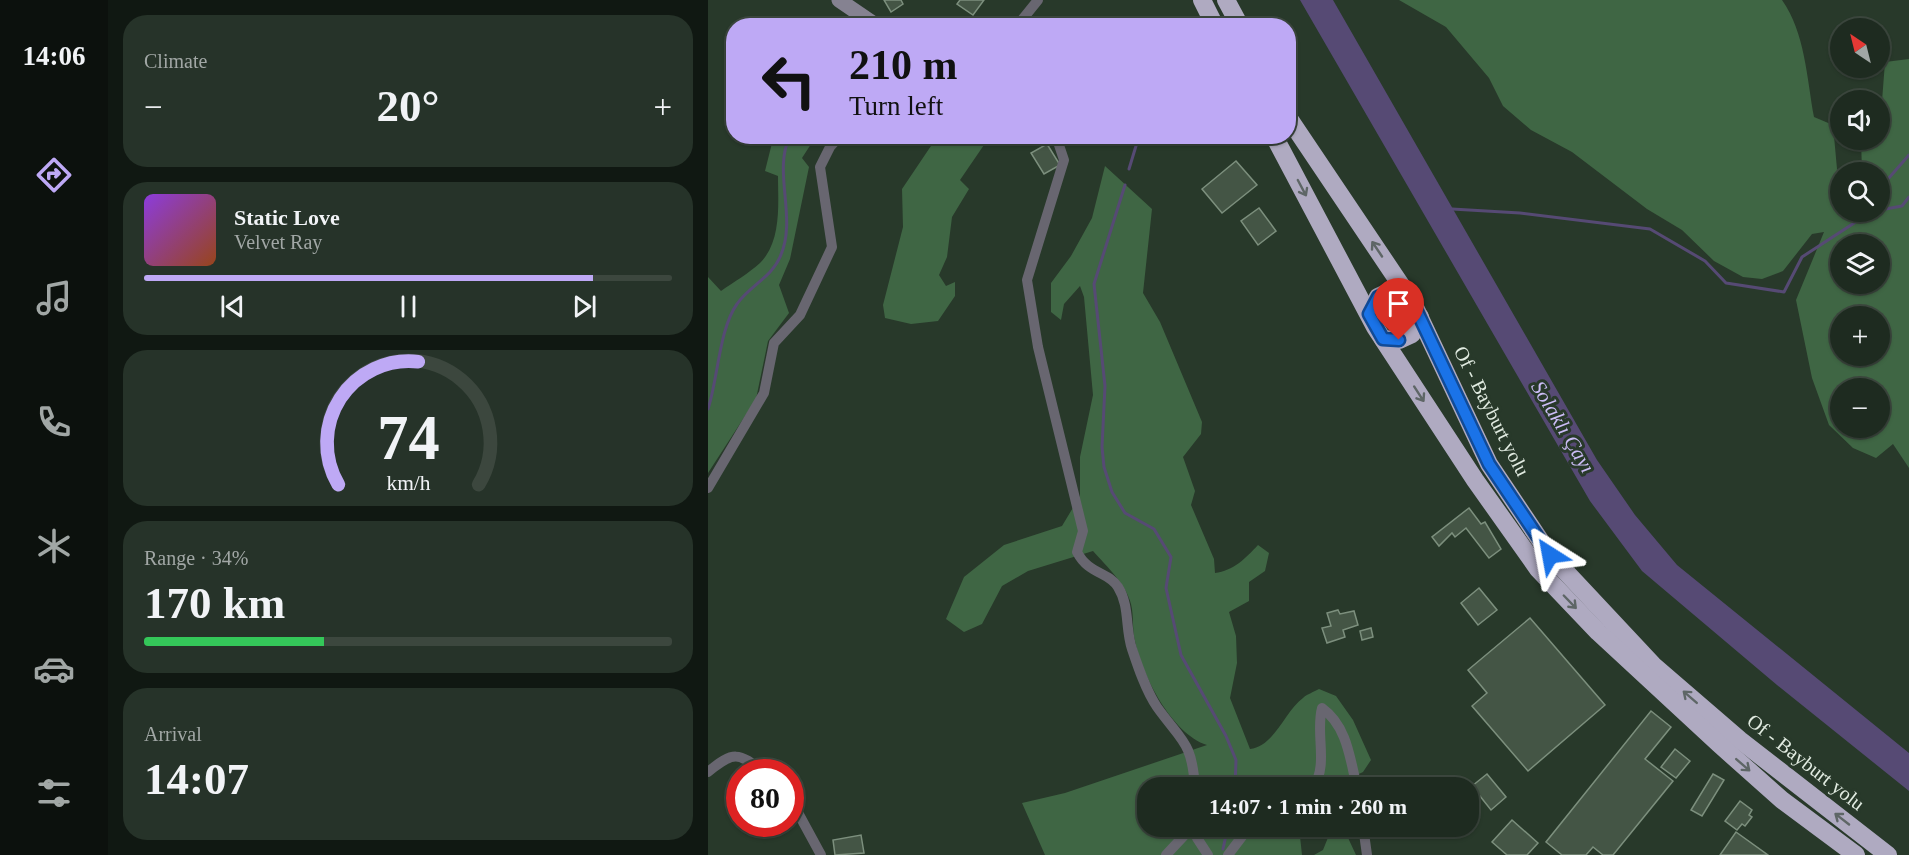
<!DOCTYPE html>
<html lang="en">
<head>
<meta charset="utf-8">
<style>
  :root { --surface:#1e2b20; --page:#263329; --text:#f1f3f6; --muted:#a1a7a5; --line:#3c473e; --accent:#bea9f5 }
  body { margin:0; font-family:Georgia,serif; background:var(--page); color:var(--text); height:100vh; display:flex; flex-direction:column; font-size:22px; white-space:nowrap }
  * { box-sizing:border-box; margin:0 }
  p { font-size:20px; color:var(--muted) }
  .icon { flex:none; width:33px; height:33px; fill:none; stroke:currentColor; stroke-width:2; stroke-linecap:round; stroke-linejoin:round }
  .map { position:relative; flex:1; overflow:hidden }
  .panel { display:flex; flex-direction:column; gap:15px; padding:15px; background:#101812; width:600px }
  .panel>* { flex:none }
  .guide { position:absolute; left:18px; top:18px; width:570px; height:126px; border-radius:24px; box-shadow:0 2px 4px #0004,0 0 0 2px var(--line); background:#bea9f5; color:#111; overflow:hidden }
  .needle { width:39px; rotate:325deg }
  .controls { position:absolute; left:1122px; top:18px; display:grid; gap:12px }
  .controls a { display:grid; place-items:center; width:60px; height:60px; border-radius:50%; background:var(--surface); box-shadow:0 2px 4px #0004,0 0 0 2px var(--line); font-size:30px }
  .speed { position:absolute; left:18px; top:759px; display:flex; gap:12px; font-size:30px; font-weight:700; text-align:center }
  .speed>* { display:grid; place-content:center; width:78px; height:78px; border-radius:50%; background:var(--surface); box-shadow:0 2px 4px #0004,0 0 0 2px var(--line); line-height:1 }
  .speed .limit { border:9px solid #d22; background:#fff; color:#111 }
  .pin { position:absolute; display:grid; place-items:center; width:51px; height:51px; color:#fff; margin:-62px -26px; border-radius:50% 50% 50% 0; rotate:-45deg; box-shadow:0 0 6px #0007 }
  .pin .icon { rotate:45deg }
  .me { position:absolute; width:66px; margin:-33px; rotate:326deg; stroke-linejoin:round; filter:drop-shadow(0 0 4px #0008) }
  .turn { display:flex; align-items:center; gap:21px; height:126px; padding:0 24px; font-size:27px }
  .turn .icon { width:78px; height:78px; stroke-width:2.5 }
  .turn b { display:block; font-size:42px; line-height:51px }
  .big { font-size:45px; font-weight:700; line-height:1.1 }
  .panel .tile { flex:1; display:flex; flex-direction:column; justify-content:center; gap:9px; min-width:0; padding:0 21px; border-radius:24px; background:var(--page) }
  .panel .dial { align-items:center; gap:0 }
  .dial svg { height:156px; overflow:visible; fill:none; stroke:var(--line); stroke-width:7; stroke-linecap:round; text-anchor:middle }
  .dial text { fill:var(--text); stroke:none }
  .song { display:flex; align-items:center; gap:18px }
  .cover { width:72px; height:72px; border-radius:9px; background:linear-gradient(135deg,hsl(270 70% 55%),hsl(20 70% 35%)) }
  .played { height:6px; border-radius:3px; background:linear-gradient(90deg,var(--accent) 85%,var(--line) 85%) }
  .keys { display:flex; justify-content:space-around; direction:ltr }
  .heat { display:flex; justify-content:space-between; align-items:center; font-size:33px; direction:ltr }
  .charge { height:9px; border-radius:4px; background:linear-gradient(90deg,#34c759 34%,var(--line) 0) }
  .trip { position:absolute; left:429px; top:777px; width:342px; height:60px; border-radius:24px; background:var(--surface); box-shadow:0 2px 4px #0004,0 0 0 2px var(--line); font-weight:700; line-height:60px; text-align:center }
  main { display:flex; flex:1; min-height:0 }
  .tabs { display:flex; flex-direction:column; width:108px; justify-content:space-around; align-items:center; background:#0c110d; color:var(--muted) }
  .tabs .icon { width:42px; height:42px }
  .tabs .active { color:var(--accent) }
  .tabs b { font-size:27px; color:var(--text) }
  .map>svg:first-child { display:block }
  .forest { fill:#3f6644; fill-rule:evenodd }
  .water { fill:#564a74 }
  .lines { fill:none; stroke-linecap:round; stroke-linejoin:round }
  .stream { stroke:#564a74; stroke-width:3 }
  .building { fill:#445545; stroke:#7c8f7d; stroke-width:1.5 }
  .street { stroke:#686670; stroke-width:10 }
  .secondary { stroke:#858291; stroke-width:15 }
  .highway { stroke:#afaac1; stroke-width:18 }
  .oneway { stroke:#5e6666 }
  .route-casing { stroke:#114b97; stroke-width:15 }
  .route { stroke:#1a73e8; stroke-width:10 }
  .labels { text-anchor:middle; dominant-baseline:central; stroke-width:6; stroke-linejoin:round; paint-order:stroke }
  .street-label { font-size:20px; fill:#e1ebe1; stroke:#28392a }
  .water-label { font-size:21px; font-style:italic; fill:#cbbcf5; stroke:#28392a }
</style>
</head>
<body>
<main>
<nav class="tabs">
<b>14:06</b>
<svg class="icon active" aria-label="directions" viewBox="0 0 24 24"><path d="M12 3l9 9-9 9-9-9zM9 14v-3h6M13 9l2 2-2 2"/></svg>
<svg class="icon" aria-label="music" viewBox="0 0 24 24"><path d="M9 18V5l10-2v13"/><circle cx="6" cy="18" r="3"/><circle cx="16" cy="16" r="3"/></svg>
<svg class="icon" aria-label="phone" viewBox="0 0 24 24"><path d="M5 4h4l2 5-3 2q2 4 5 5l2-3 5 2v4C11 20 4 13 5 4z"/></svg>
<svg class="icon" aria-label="climate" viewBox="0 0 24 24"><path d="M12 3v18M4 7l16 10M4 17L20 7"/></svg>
<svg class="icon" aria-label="car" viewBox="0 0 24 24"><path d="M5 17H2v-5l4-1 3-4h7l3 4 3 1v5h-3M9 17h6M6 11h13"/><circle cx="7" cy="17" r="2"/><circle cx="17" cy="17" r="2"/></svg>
<svg class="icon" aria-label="filters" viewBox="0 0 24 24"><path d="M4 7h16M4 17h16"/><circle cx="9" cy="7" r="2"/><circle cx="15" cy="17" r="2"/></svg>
</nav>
<section class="panel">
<div class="tile"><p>Climate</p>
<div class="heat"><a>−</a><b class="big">20°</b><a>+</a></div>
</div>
<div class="tile">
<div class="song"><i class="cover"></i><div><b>Static Love</b><p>Velvet Ray</p></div></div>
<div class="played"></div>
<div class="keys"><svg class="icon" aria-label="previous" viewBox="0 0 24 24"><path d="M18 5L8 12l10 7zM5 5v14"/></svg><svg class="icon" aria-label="pause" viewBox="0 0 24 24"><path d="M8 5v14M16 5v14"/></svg><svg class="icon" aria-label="next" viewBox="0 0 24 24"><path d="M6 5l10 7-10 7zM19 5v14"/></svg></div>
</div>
<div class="tile dial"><svg viewBox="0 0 100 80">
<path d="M14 69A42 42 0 1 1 86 69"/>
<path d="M14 69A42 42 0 0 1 55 6" stroke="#bea9f5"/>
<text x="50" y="56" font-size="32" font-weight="700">74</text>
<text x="50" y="72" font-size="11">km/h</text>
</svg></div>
<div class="tile"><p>Range · 34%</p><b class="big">170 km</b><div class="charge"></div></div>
<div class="tile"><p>Arrival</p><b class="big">14:07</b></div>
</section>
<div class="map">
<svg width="1201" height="855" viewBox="0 0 1201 855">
  <rect width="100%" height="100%" fill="#28392a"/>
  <!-- forest -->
  <g class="forest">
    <path d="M691,0h383c23,32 25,79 32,117l19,8 4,44 3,4v39h40v-40h-20l2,-1 -1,-31h19v-36l2,-3 3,-39 24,-3v409l-16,-24 -17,14 -23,-10 -24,-23 -17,-47 -16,-78 28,-68 -12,2 -29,37 -21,8 -19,-2 -29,-16 -32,-31 -35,-21 -75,-57 -41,-22 -28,-24 -14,-28 -43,-51zM1172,244v40h-40v-40zM1172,316v40h-40v-40zM1172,388v40h-40v-40z"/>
    <path d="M61,137h61l-2,3 -15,1 -11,17 7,9 -19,92 -11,26 10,28 -21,28 -12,58 -48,74v-196l13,14c13,-9 28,-18 39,-28 22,-22 18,-60 18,-87l-13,-5 7,-28z"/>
    <polygon points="229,137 278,137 278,142 252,180 261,189 244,217 239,257 231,275 238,286 247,282 247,296 230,321 203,324 177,318 175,305 195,227 194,189"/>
    <path d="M397,166l47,43 -9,84 17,29 42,100 -1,12 -18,23 12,34 -4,14 23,54 1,14c18,-2 31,-15 43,-28l11,8 -4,18 -16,11v19l-20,11 7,24 1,27 -7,35 20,51c24,-2 35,-38 53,-51 4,-4 11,-6 16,-9l17,7 17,24 18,40 -8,12 -31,15 -184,1v38l151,1 3,28h-257l-23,-52 43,-10 142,-48c-35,-11 -65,-70 -72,-104 -3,-12 -1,-25 -4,-37 -5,-20 -24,-37 -38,-53l-65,20 -26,15 -20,38 -18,8 -18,-13 18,-42 40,-32 58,-19 18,-30v-39l13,-62 -9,-98 -4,-11 -16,18 -3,16 -10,-8v-29l20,-27 21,-38z"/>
    <polygon points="631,827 635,827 648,855 606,855 615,850 621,835"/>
  </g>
  <!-- water -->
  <polygon class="water" points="592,0 625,0 889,460 927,515 969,565 1201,753 1201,791 1069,685 934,571 882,501"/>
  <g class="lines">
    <!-- stream -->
    <g class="stream">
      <polyline points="482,26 485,19"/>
      <polyline points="421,169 431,136"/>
      <polyline points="417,185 386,284 397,386 394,447 396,467 404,492 417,513 446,529 463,557 458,588 473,655 518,736 528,760 527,788"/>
      <polyline points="1172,195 1180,179 1201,155"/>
      <polyline points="744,209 812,213 942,229 997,261 1018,283 1076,292 1094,257 1163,212"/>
      <polyline points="1172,210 1194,206 1201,197"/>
      <path d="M0,409c10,-30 11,-80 29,-105 12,-18 34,-26 43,-47 18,-39 -8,-85 10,-121"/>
      <polyline points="515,849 520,826"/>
    </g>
  </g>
  <!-- building -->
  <g class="building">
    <polygon points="176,0 193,0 195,4 183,12"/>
    <polygon points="252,0 276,0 265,15 249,4"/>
    <polygon points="339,144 352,165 336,174 323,153"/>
    <polygon points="528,161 549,185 514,213 494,189"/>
    <polygon points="551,208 568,231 550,245 533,221"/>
    <polygon points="761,508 773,524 777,522 793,549 781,558 758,528 747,537 744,533 731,546 724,537"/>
    <polygon points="771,588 789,610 770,625 753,603"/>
    <polygon points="630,610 632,614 646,611 650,625 635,630 637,637 619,643 614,628 623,626 619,613"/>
    <polygon points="822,618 897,705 820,771 764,706 779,693 760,670"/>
    <polygon points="663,628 665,637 654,640 652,631"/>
    <polygon points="943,711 963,727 937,759 965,781 905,855 895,855 885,847 878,855 854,855 838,842"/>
    <polygon points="967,749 982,761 968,778 953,767"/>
    <polygon points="779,774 798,797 783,810 764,786"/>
    <polygon points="1005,774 1016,780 994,816 983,810"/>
    <polygon points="1032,801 1044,810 1041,815 1044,817 1037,826 1034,824 1029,830 1017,821"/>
    <polygon points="804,820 830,843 819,855 799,855 784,842"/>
    <polygon points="1028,832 1060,855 1012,855"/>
    <polygon points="153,835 156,853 127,855 125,840"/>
  </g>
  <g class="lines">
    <!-- street -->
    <g class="street">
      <polyline points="309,26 330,0"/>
      <path d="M348,136l8,24 -37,120 11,67 45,184 -6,21c12,23 31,19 41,35 12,19 7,42 14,62 6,18 14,42 25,58 25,35 35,34 38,81"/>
      <polyline points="0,488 56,393 66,343 92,315 124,247 112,167 122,147 132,136"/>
      <path d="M0,772c25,-21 31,-20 55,0"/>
      <path d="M605,788c16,-24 2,-54 9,-80 25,18 28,50 35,80"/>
      <polyline points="82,798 113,855"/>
      <polyline points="488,826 489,838 500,855"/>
      <polyline points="655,826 659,855"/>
      <polyline points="458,855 485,826"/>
      <polyline points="520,855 542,826"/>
    </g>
    <!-- secondary -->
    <polyline class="secondary" points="131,0 169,26"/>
    <!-- highway -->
    <g class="highway">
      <polyline points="494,0 507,26"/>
      <polyline points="518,0 532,26"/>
      <polyline points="580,117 705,303 781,464 842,555 945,665 1032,740 1180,855"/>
      <polyline points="566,136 667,327 767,480 830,569 890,632 1011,744 1074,800 1148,855"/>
      <polyline points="661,314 670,297 685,290 698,293"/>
      <polyline points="675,339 691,340 704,334 712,317"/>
    </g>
  </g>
  <!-- one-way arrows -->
  <defs><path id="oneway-shaft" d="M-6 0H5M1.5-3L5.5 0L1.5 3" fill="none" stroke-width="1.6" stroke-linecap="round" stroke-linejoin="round" transform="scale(1.5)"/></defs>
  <g class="oneway">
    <use href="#oneway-shaft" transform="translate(594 188) rotate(62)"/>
    <use href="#oneway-shaft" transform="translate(669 249) rotate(-124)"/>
    <use href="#oneway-shaft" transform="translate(711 394) rotate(57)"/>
    <use href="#oneway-shaft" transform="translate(862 602) rotate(46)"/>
    <use href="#oneway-shaft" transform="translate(982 697) rotate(-139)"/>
    <use href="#oneway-shaft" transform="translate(1035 765) rotate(41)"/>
    <use href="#oneway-shaft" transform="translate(1134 819) rotate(-142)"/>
  </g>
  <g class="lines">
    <defs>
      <polyline id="route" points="691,340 675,339 661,314 670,297 685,290 698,293 705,303 781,464 842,555"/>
    </defs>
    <!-- route casing -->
    <use href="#route" class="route-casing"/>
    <!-- route -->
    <use href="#route" class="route"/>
  </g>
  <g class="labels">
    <!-- street labels -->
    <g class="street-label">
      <text transform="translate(784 411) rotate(63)">Of - Bayburt yolu</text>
      <text transform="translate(1098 762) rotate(38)">Of - Bayburt yolu</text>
    </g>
    <!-- water labels -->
    <g class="water-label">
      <text transform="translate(855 427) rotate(59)">Solaklı Çayı</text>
    </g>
  </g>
</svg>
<div class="controls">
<a><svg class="needle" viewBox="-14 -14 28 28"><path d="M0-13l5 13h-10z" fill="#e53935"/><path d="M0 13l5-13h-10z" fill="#a1a7a5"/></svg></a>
<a><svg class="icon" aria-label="sound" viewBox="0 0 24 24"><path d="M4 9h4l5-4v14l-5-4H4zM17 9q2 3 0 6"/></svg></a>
<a><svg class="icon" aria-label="search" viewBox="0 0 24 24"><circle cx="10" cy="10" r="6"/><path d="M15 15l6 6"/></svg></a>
<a><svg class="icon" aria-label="layers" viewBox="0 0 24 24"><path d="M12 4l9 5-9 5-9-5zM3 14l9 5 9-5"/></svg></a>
<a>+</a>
<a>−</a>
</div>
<div class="speed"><div class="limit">80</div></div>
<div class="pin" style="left:691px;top:340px;background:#d93025"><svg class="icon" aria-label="arrive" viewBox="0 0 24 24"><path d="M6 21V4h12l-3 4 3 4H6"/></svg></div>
<svg class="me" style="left:842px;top:555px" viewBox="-20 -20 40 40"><path d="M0-17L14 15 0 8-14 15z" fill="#1a73e8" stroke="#fff" stroke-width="4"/></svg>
<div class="trip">14:07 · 1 min · 260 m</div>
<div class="guide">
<div class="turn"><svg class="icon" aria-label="left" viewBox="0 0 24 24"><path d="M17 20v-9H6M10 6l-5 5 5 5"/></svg><div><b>210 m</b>Turn left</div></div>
</div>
</div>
</main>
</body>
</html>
